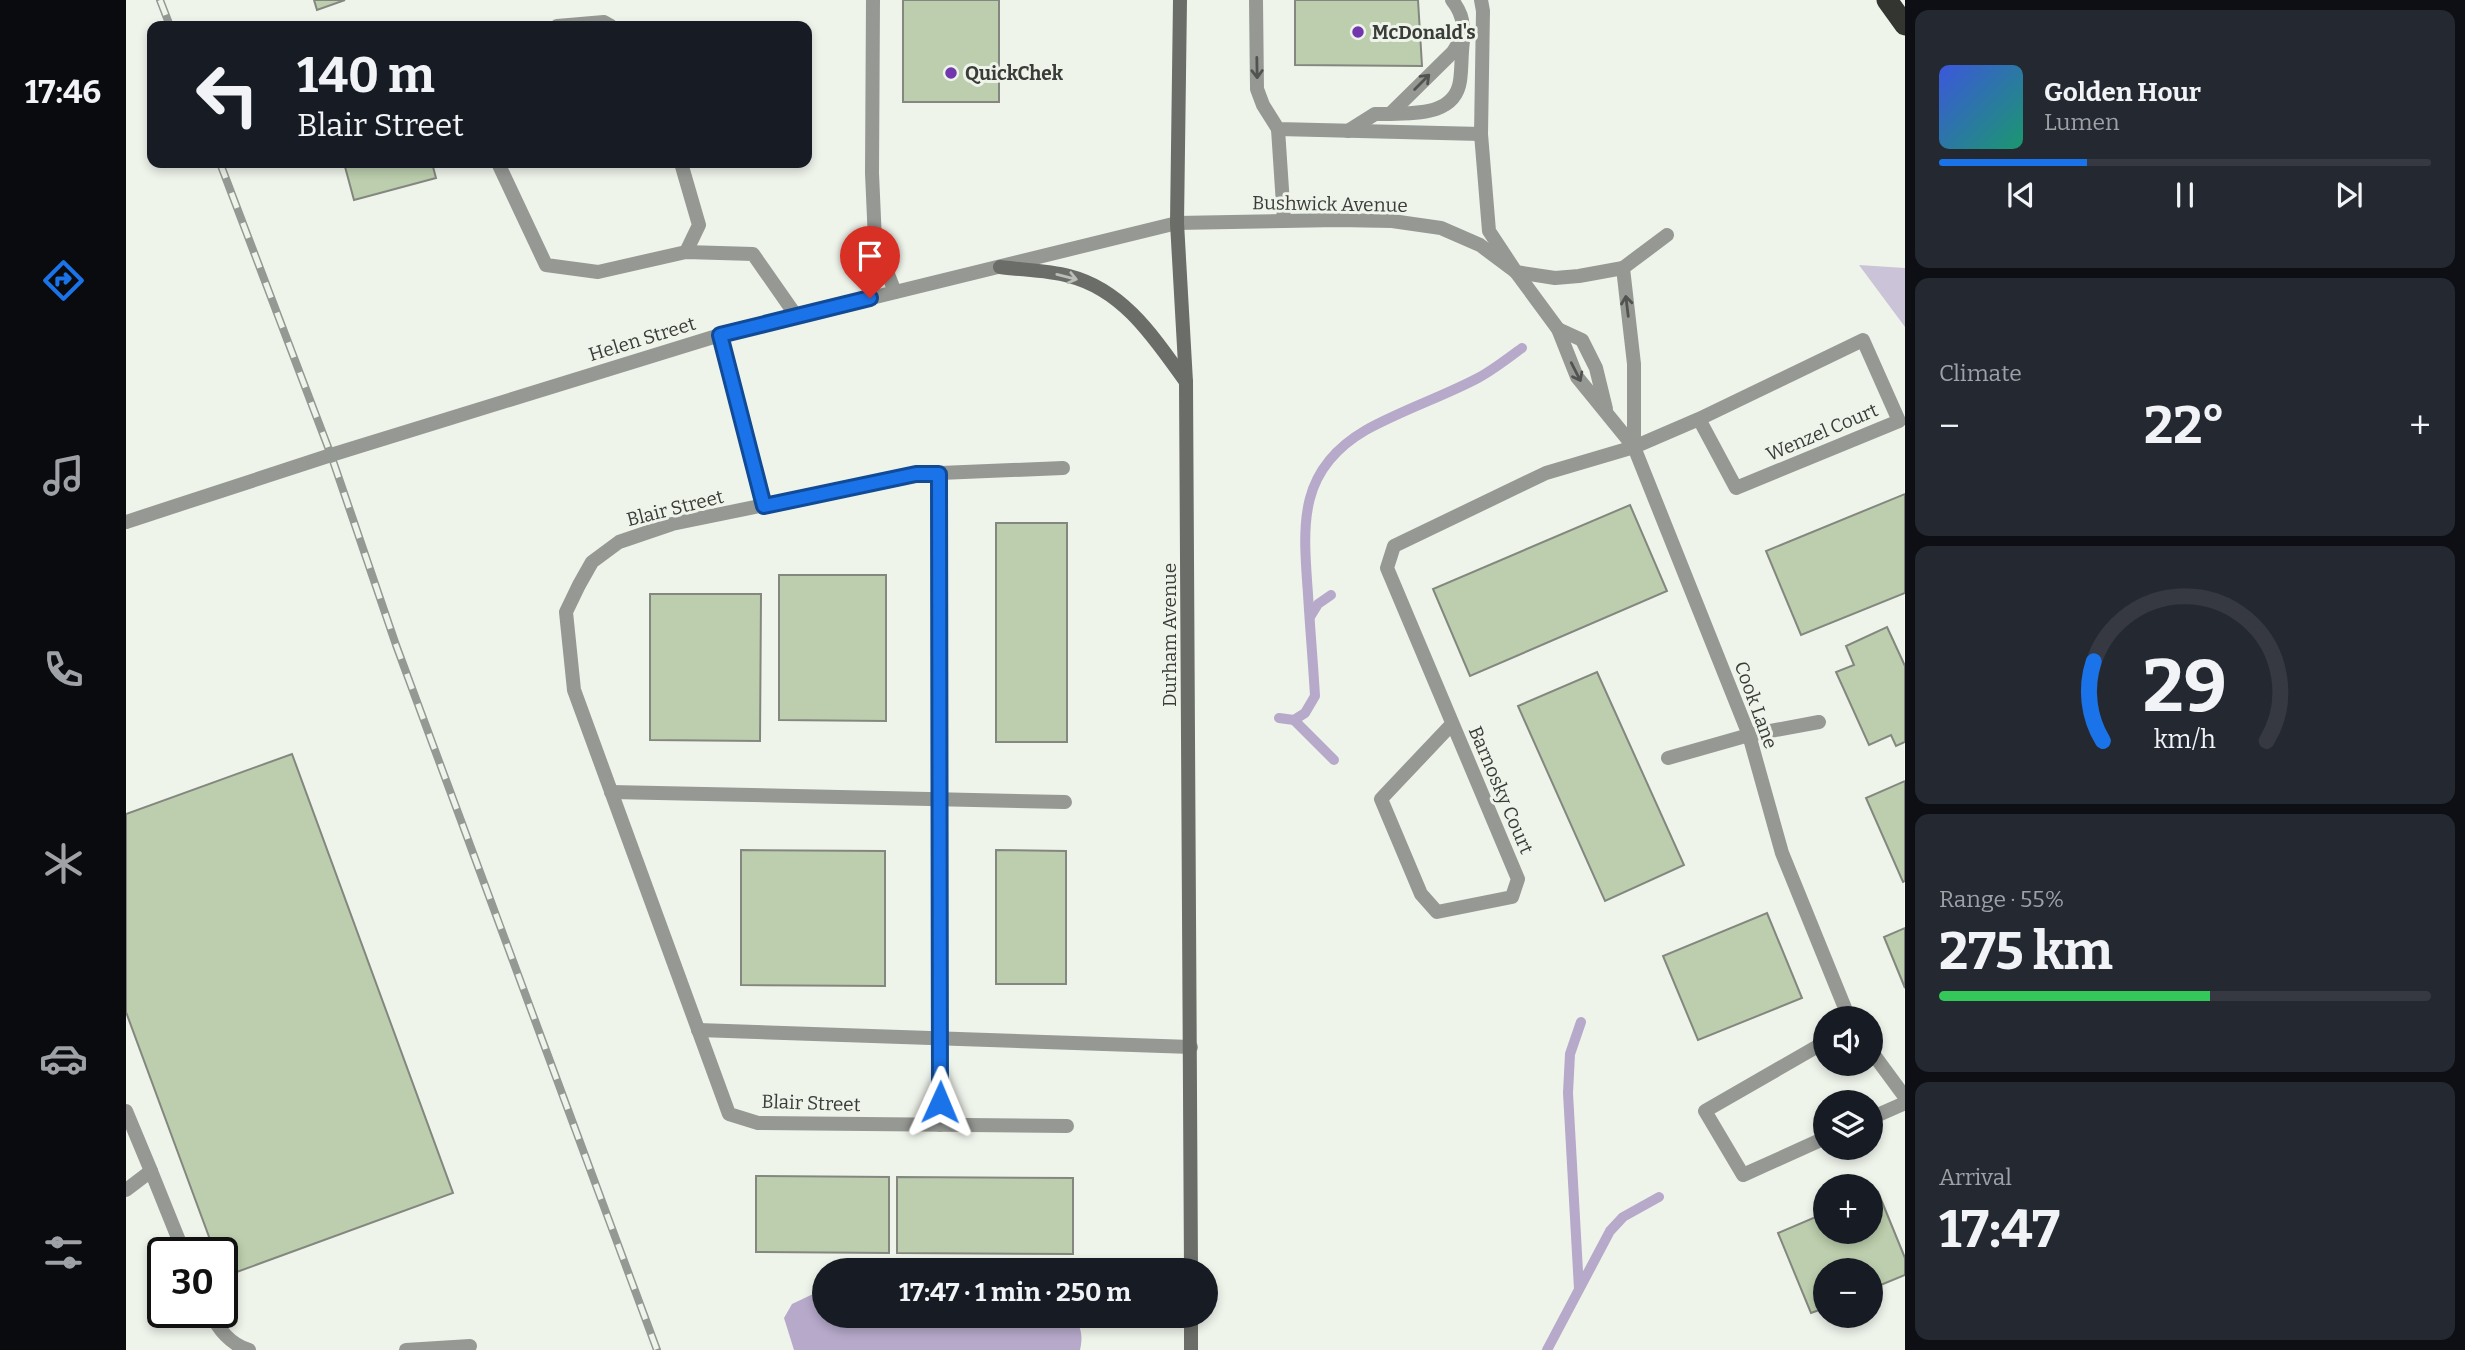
<!DOCTYPE html>
<html lang="en">
<head>
<meta charset="utf-8">
<style>
  :root { --surface:#171b24; --page:#242831; --text:#f1f3f6; --muted:#9ea1a6; --line:#363941; --accent:#1a73e8 }
  body { margin:0; font-family:Bitter,serif; background:var(--page); color:var(--text); height:100vh; display:flex; flex-direction:column; font-size:26px; white-space:nowrap }
  * { box-sizing:border-box; margin:0 }
  p { font-size:23px; color:var(--muted) }
  .icon { flex:none; width:38px; height:38px; fill:none; stroke:currentColor; stroke-width:2; stroke-linecap:round; stroke-linejoin:round }
  .map { position:relative; flex:1; overflow:hidden }
  .sheet { display:flex; flex-direction:column; gap:10px; padding:10px; background:#0d0f14; width:560px }
  .sheet>* { flex:none }
  .banner { position:absolute; left:21px; top:21px; width:665px; height:147px; border-radius:14px; box-shadow:0 4px 10px #0003; background:#171b24; color:var(--text); overflow:hidden }
  .controls { position:absolute; left:1687px; top:1006px; display:grid; gap:14px }
  .controls a { display:grid; place-items:center; width:70px; height:70px; border-radius:50%; background:var(--surface); box-shadow:0 4px 10px #0003; font-size:35px }
  .speed { position:absolute; left:21px; top:1237px; display:flex; gap:14px; font-size:35px; font-weight:700; text-align:center }
  .speed>* { display:grid; place-content:center; width:91px; height:91px; border-radius:50%; background:var(--surface); box-shadow:0 4px 10px #0003; line-height:1 }
  .speed .limit { border:4px solid #111; border-radius:10px; background:#fff; color:#111 }
  .pin { position:absolute; display:grid; place-items:center; width:60px; height:60px; color:#fff; margin:-72px -30px; border-radius:50% 50% 50% 0; rotate:-45deg; box-shadow:0 0 7px #0007 }
  .pin .icon { rotate:45deg }
  .me { position:absolute; width:77px; margin:-38px; rotate:1deg; stroke-linejoin:round; filter:drop-shadow(0 0 5px #0008) }
  .turn { display:flex; align-items:center; gap:24px; height:147px; padding:0 35px; font-size:32px }
  .turn .icon { width:91px; height:91px; stroke-width:2.5 }
  .turn b { display:block; font-size:49px; line-height:60px }
  .big { font-size:52px; font-weight:700; line-height:1.1 }
  .sheet .tile { flex:1; display:flex; flex-direction:column; justify-content:center; gap:10px; min-width:0; padding:0 24px; border-radius:14px; background:var(--page) }
  .sheet .dial { align-items:center; gap:0 }
  .dial svg { height:182px; overflow:visible; fill:none; stroke:var(--line); stroke-width:7; stroke-linecap:round; text-anchor:middle }
  .dial text { fill:var(--text); stroke:none }
  .song { display:flex; align-items:center; gap:21px }
  .cover { width:84px; height:84px; border-radius:10px; background:linear-gradient(135deg,hsl(230 70% 55%),hsl(160 70% 35%)) }
  .played { height:7px; border-radius:4px; background:linear-gradient(90deg,var(--accent) 30%,var(--line) 30%) }
  .keys { display:flex; justify-content:space-around; direction:ltr }
  .heat { display:flex; justify-content:space-between; align-items:center; font-size:38px; direction:ltr }
  .charge { height:10px; border-radius:5px; background:linear-gradient(90deg,#34c759 55%,var(--line) 0) }
  .trip { position:absolute; left:686px; top:1258px; width:406px; height:70px; border-radius:35px; background:var(--surface); box-shadow:0 4px 10px #0003; font-weight:700; line-height:70px; text-align:center }
  main { display:flex; flex:1; min-height:0 }
  .tab-bar { display:flex; flex-direction:column; width:126px; justify-content:space-around; align-items:center; background:#090b0e; color:var(--muted) }
  .tab-bar .icon { width:49px; height:49px }
  .tab-bar .current { color:var(--accent) }
  .tab-bar b { font-size:32px; color:var(--text) }
  .map>svg:first-child { display:block }
  .green { fill:#cbc3d8 }
  .water { fill:#b6a9ca }
  .lines { fill:none; stroke-linecap:round; stroke-linejoin:round }
  .stream { stroke:#b6a9ca; stroke-width:10 }
  .building { fill:#bccead; stroke:#83877f; stroke-width:2 }
  .service { stroke:#969894; stroke-width:14 }
  .minor { stroke:#969894; stroke-width:14 }
  .tertiary { stroke:#969894; stroke-width:14 }
  .secondary { stroke:#6a6d68; stroke-width:14 }
  .motorway { stroke:#333630; stroke-width:21 }
  .rail-casing { stroke:#959993; stroke-width:8 }
  .rail { stroke:#eff4eb; stroke-width:5; stroke-dasharray:16; stroke-linecap:butt }
  .oneway { stroke:#515350 }
  .oneway2 { stroke:#babeb7 }
  .route-casing { stroke:#114b97; stroke-width:18 }
  .route { stroke:#1a73e8; stroke-width:12 }
  .poi-dot { fill:#7337ad; stroke:#eff4eb; stroke-width:2.5 }
  .labels { text-anchor:middle; dominant-baseline:central; stroke-width:6; stroke-linejoin:round; paint-order:stroke }
  .poi-label { font-size:19px; font-weight:bold; fill:#3a3c39; stroke:#eff4eb; text-anchor:start }
  .street-label { font-size:19px; fill:#3a3c39; stroke:#eff4eb }
</style>
</head>
<body>
<main>
<nav class="tab-bar">
<b>17:46</b>
<svg class="icon current" aria-label="directions" viewBox="0 0 24 24"><path d="M12 3l9 9-9 9-9-9zM9 14v-3h6M13 9l2 2-2 2"/></svg>
<svg class="icon" aria-label="music" viewBox="0 0 24 24"><path d="M9 18V5l10-2v13"/><circle cx="6" cy="18" r="3"/><circle cx="16" cy="16" r="3"/></svg>
<svg class="icon" aria-label="phone" viewBox="0 0 24 24"><path d="M5 4h4l2 5-3 2q2 4 5 5l2-3 5 2v4C11 20 4 13 5 4z"/></svg>
<svg class="icon" aria-label="climate" viewBox="0 0 24 24"><path d="M12 3v18M4 7l16 10M4 17L20 7"/></svg>
<svg class="icon" aria-label="car" viewBox="0 0 24 24"><path d="M5 17H2v-5l4-1 3-4h7l3 4 3 1v5h-3M9 17h6M6 11h13"/><circle cx="7" cy="17" r="2"/><circle cx="17" cy="17" r="2"/></svg>
<svg class="icon" aria-label="filters" viewBox="0 0 24 24"><path d="M4 7h16M4 17h16"/><circle cx="9" cy="7" r="2"/><circle cx="15" cy="17" r="2"/></svg>
</nav>
<div class="map">
<svg width="1779" height="1350" viewBox="0 0 1779 1350">
  <rect width="100%" height="100%" fill="#eff4eb"/>
  <!-- green -->
  <polygon class="green" points="1733,265 1779,268 1779,327"/>
  <!-- water -->
  <path class="water" d="M687,1294l11,3v19h69l15,5 27,2 34,-7h103c10,10 11,21 8,34h-286l-10,-32 8,-14z"/>
  <g class="lines">
    <!-- stream -->
    <g class="stream">
      <polyline points="1184,617 1192,604 1205,595"/>
      <polyline points="1153,718 1168,720 1208,760"/>
      <path d="M1168,720l11,-7 10,-17c-2,-34 -5,-68 -7,-102 -5,-69 -11,-124 58,-164 36,-20 76,-33 112,-52 15,-8 30,-20 44,-30"/>
      <polyline points="1453,1289 1442,1093 1444,1054 1455,1022"/>
      <polyline points="1421,1350 1484,1231 1497,1217 1533,1197"/>
    </g>
  </g>
  <!-- building -->
  <g class="building">
    <polygon points="188,0 219,0 191,10"/>
    <rect x="777" y="0" width="96" height="102"/>
    <polygon points="1169,0 1292,0 1296,66 1169,65"/>
    <polygon points="218,163 306,163 310,178 228,200"/>
    <polygon points="1779,494 1779,593 1675,635 1640,551"/>
    <polygon points="1504,505 1541,591 1344,676 1307,589"/>
    <rect x="870" y="523" width="71" height="219"/>
    <polygon points="653,575 760,575 760,721 653,720"/>
    <polygon points="524,594 635,594 634,741 524,740"/>
    <polygon points="1761,627 1779,666 1779,742 1770,746 1765,735 1743,745 1710,672 1728,665 1720,646"/>
    <polygon points="1471,672 1558,865 1479,901 1392,706"/>
    <polygon points="166,754 327,1193 97,1277 96,1253 89,1253 0,1012 0,814"/>
    <polygon points="1779,781 1779,881 1777,882 1740,798"/>
    <polygon points="615,850 759,851 759,986 615,985"/>
    <polygon points="870,850 940,851 940,984 870,984"/>
    <polygon points="1641,913 1676,998 1572,1040 1537,956"/>
    <polygon points="1779,928 1779,988 1758,937"/>
    <polygon points="630,1176 763,1177 763,1253 630,1252"/>
    <polygon points="771,1177 947,1178 947,1254 771,1253"/>
    <polygon points="1752,1192 1779,1258 1779,1275 1745,1289 1745,1270 1699,1270 1699,1308 1685,1313 1652,1233 1699,1213 1699,1232 1745,1232 1745,1195"/>
  </g>
  <g class="lines">
    <!-- service -->
    <g class="service">
      <polyline points="747,0 746,173 749,241 769,292"/>
      <polyline points="1130,0 1131,89 1137,105 1152,129 1355,134 1357,11 1355,0"/>
      <polyline points="431,26 478,22 485,26"/>
      <path d="M1264,114c26,-1 65,1 70,-33 2,-13 1,-26 3,-40"/>
      <polyline points="1152,129 1158,220"/>
      <path d="M1222,131l27,-17h15l63,-62c13,-19 13,-34 -1,-52"/>
      <polyline points="1355,134 1363,231 1390,272 1432,329 1451,377 1508,447 1623,735 1656,853 1723,1018"/>
      <polyline points="372,163 420,265 472,272 560,252 627,254 671,317"/>
      <polyline points="555,163 573,225 560,252"/>
      <polyline points="1497,268 1508,364 1508,447"/>
      <polyline points="1432,329 1456,340 1470,368 1480,409"/>
      <polyline points="1326,724 1255,799 1295,894 1311,912 1386,897 1392,879 1261,568 1268,546 1420,473 1508,447 1573,419 1737,340 1773,421 1610,488 1573,419"/>
      <polyline points="1542,758 1623,735 1693,722"/>
      <polyline points="1699,1042 1579,1111 1617,1175 1699,1138"/>
      <polyline points="1745,1051 1779,1097"/>
      <polyline points="1745,1118 1779,1103"/>
      <polyline points="0,1190 25,1171 58,1253"/>
      <path d="M84,1312c9,18 20,32 39,38"/>
      <polyline points="280,1350 344,1346"/>
    </g>
    <!-- minor -->
    <g class="minor">
      <polyline points="1051,223 1212,220 1266,221 1315,228 1354,245 1390,272 1429,278 1453,276 1497,268 1541,235"/>
      <polyline points="594,335 638,506"/>
      <polyline points="937,468 790,474 546,524 493,542 466,562 453,585 440,612 448,690 603,1114 632,1123 941,1126"/>
      <polyline points="813,474 814,1125"/>
      <polyline points="485,792 939,802"/>
      <polyline points="572,1030 1065,1047"/>
      <polyline points="0,1111 25,1171"/>
    </g>
    <!-- tertiary -->
    <polyline class="tertiary" points="0,522 205,455 594,335 1051,223"/>
    <!-- secondary -->
    <g class="secondary">
      <polyline points="1054,0 1051,223 1060,382 1065,1270"/>
      <path d="M874,267c22,3 47,3 69,9 55,14 86,63 117,106"/>
      <polyline points="1065,1350 1065,1316"/>
    </g>
    <!-- motorway -->
    <polyline class="motorway" points="1761,0 1779,25"/>
    <defs>
      <g id="rail">
        <polyline points="34,0 44,26"/>
        <polyline points="94,163 205,455 270,645 531,1350"/>
      </g>
    </defs>
    <!-- rail casing -->
    <use href="#rail" class="rail-casing"/>
    <!-- rail -->
    <use href="#rail" class="rail"/>
  </g>
  <!-- one-way arrows -->
  <defs><path id="oneway-shaft" d="M-6 0H5M1.5-3L5.5 0L1.5 3" fill="none" stroke-width="1.6" stroke-linecap="round" stroke-linejoin="round" transform="scale(1.75)"/></defs>
  <g class="oneway">
    <use href="#oneway-shaft" transform="translate(1131 68) rotate(89)"/>
    <use href="#oneway-shaft" transform="translate(1296 82) rotate(-45)"/>
    <use href="#oneway-shaft" transform="translate(1501 306) rotate(-97)"/>
    <use href="#oneway-shaft" transform="translate(1450 372) rotate(63)"/>
  </g>
  <use class="oneway2" href="#oneway-shaft" transform="translate(941 277) rotate(14)"/>
  <g class="lines">
    <defs>
      <polyline id="route" points="744,298 594,335 638,506 790,474 813,474 814,1102"/>
    </defs>
    <!-- route casing -->
    <use href="#route" class="route-casing"/>
    <!-- route -->
    <use href="#route" class="route"/>
  </g>
  <!-- markers -->
  <g class="poi-dot">
    <circle cx="1232" cy="32" r="7"/>
    <circle cx="825" cy="73" r="7"/>
  </g>
  <g class="labels">
    <!-- poi labels -->
    <g class="poi-label">
      <text x="1246" y="32">McDonald's</text>
      <text x="839" y="73">QuickChek</text>
    </g>
    <!-- street labels -->
    <g class="street-label">
      <text transform="translate(1204 204) rotate(1)">Bushwick Avenue</text>
      <text transform="translate(516 339) rotate(-17)">Helen Street</text>
      <text transform="translate(1696 432) rotate(-23)">Wenzel Court</text>
      <text transform="translate(549 508) rotate(-14)">Blair Street</text>
      <text transform="translate(1043 635) rotate(-90)">Durham Avenue</text>
      <text transform="translate(1630 705) rotate(70)">Cook Lane</text>
      <text transform="translate(1375 790) rotate(67)">Barnosky Court</text>
      <text transform="translate(685 1103) rotate(2)">Blair Street</text>
    </g>
  </g>
</svg>
<div class="controls">
<a><svg class="icon" aria-label="sound" viewBox="0 0 24 24"><path d="M4 9h4l5-4v14l-5-4H4zM17 9q2 3 0 6"/></svg></a>
<a><svg class="icon" aria-label="layers" viewBox="0 0 24 24"><path d="M12 4l9 5-9 5-9-5zM3 14l9 5 9-5"/></svg></a>
<a>+</a>
<a>−</a>
</div>
<div class="speed"><div class="limit">30</div></div>
<div class="pin" style="left:744px;top:298px;background:#d93025"><svg class="icon" aria-label="arrive" viewBox="0 0 24 24"><path d="M6 21V4h12l-3 4 3 4H6"/></svg></div>
<svg class="me" style="left:814px;top:1102px" viewBox="-20 -20 40 40"><path d="M0-17L14 15 0 8-14 15z" fill="#1a73e8" stroke="#fff" stroke-width="4"/></svg>
<div class="trip">17:47 · 1 min · 250 m</div>
<div class="banner">
<div class="turn"><svg class="icon" aria-label="left" viewBox="0 0 24 24"><path d="M17 20v-9H6M10 6l-5 5 5 5"/></svg><div><b>140 m</b>Blair Street</div></div>
</div>
</div>
<section class="sheet">
<div class="tile">
<div class="song"><i class="cover"></i><div><b>Golden Hour</b><p>Lumen</p></div></div>
<div class="played"></div>
<div class="keys"><svg class="icon" aria-label="previous" viewBox="0 0 24 24"><path d="M18 5L8 12l10 7zM5 5v14"/></svg><svg class="icon" aria-label="pause" viewBox="0 0 24 24"><path d="M8 5v14M16 5v14"/></svg><svg class="icon" aria-label="next" viewBox="0 0 24 24"><path d="M6 5l10 7-10 7zM19 5v14"/></svg></div>
</div>
<div class="tile"><p>Climate</p>
<div class="heat"><a>−</a><b class="big">22°</b><a>+</a></div>
</div>
<div class="tile dial"><svg viewBox="0 0 100 80">
<path d="M14 69A42 42 0 1 1 86 69"/>
<path d="M14 69A42 42 0 0 1 10 34" stroke="#1a73e8"/>
<text x="50" y="56" font-size="32" font-weight="700">29</text>
<text x="50" y="72" font-size="11">km/h</text>
</svg></div>
<div class="tile"><p>Range · 55%</p><b class="big">275 km</b><div class="charge"></div></div>
<div class="tile"><p>Arrival</p><b class="big">17:47</b></div>
</section>
</main>
</body>
</html>
